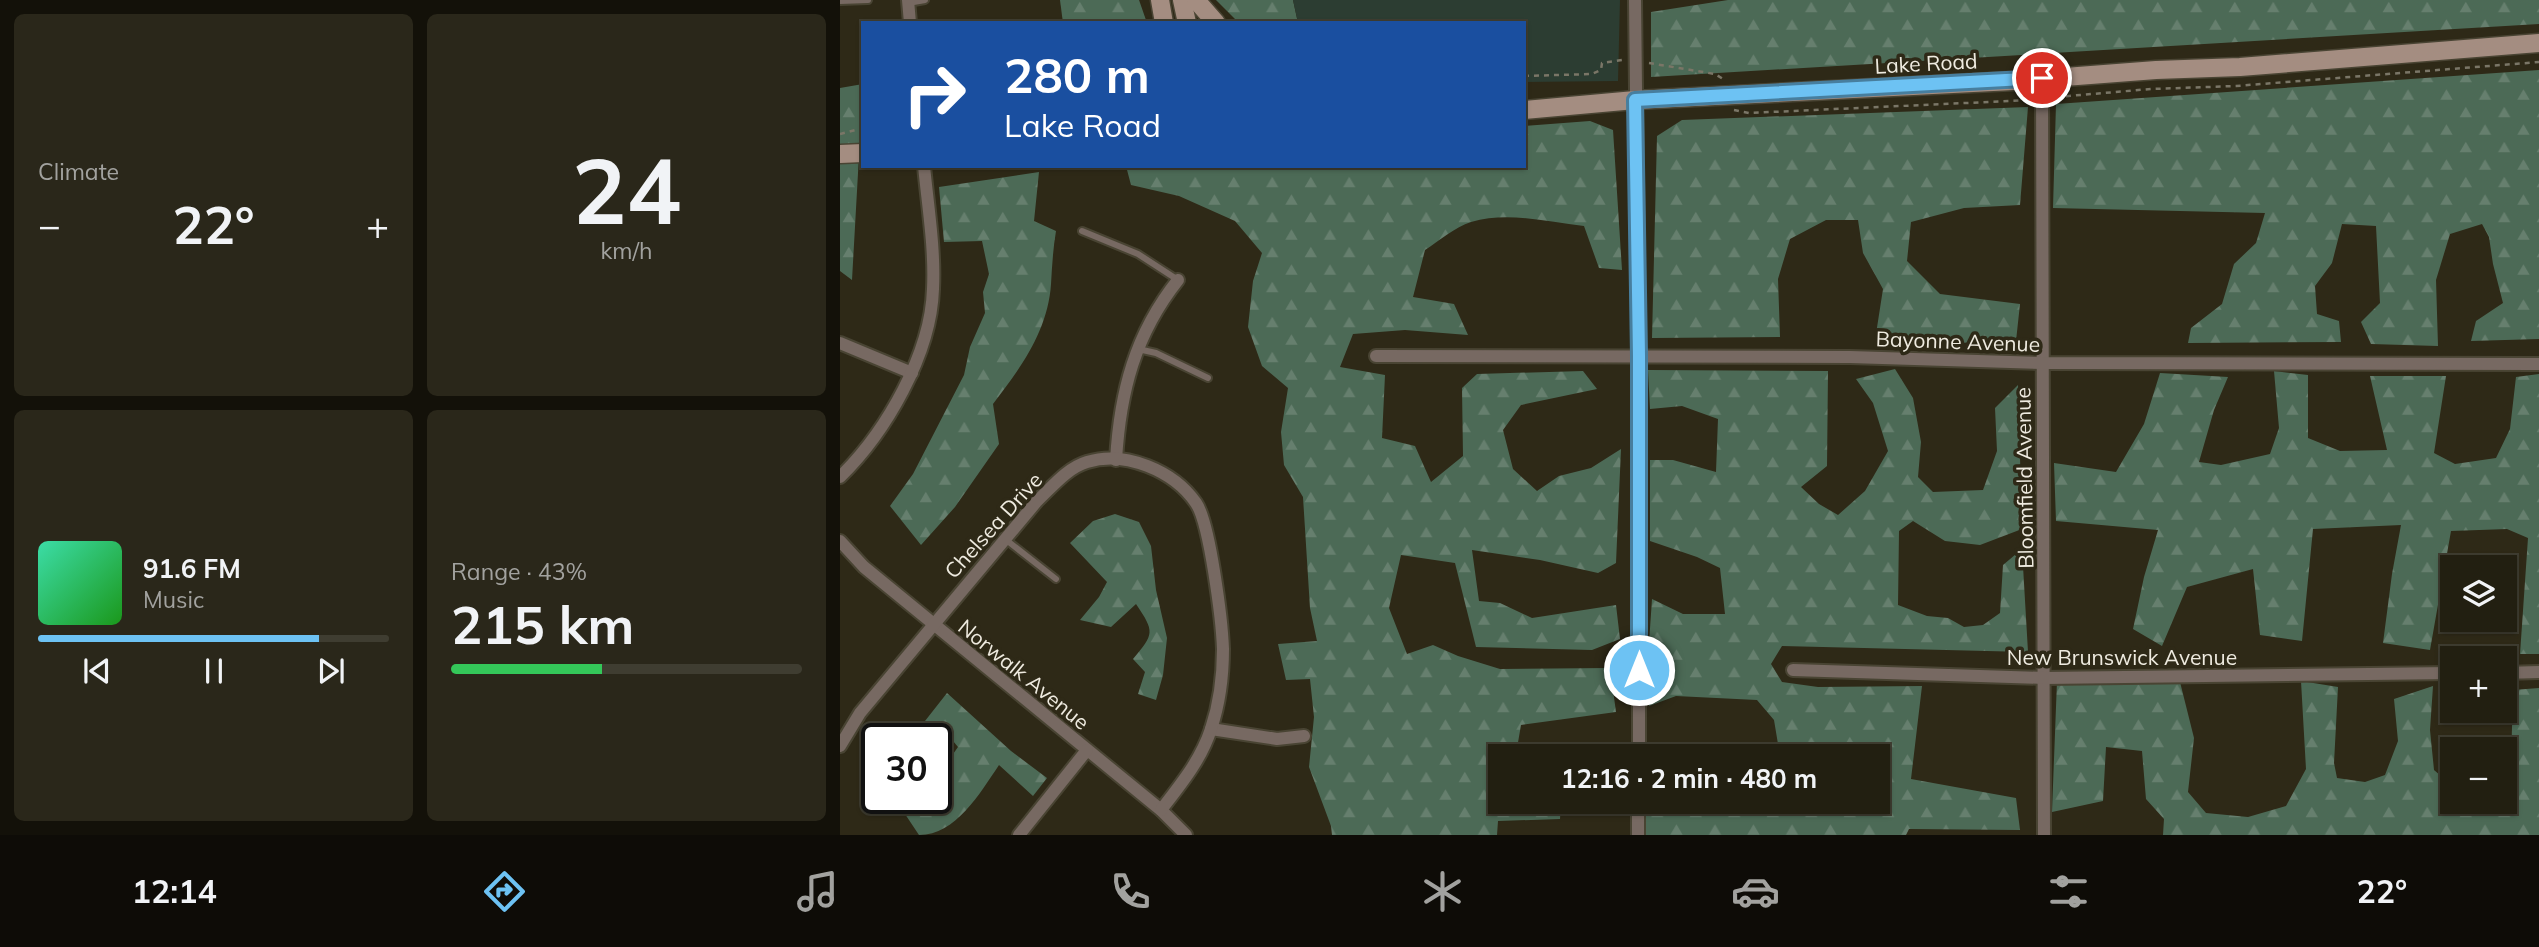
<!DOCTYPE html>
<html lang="en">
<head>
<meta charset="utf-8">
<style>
  :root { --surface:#221f11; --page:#2a271a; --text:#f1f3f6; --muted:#a2a29f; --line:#3f3d31; --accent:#6dc2f3 }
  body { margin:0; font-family:Mulish,sans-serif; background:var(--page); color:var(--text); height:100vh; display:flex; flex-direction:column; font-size:26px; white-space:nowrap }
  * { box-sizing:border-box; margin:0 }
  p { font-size:23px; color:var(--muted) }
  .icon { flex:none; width:38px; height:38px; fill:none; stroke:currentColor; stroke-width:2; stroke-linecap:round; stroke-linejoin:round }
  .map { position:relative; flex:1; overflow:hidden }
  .details { display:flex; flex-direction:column; gap:14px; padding:14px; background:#131109; width:840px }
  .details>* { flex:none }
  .hud { position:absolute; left:21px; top:21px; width:665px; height:147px; border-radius:0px; box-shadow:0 2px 5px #0004,0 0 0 2px var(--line); background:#1a4fa0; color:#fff; overflow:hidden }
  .buttons { position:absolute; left:1600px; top:555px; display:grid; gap:14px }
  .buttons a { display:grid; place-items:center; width:77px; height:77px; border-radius:0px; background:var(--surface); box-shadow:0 2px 5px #0004,0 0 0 2px var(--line); font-size:35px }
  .speed { position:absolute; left:21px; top:723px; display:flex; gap:14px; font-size:35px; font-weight:700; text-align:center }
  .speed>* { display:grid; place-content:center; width:91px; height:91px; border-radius:50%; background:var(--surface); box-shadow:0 2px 5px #0004,0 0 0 2px var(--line); line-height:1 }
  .speed .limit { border:4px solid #111; border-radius:10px; background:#fff; color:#111 }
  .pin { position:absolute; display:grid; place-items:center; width:60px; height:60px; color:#fff; margin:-30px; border:4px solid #fff; border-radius:50%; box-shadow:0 2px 7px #0007 }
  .me { position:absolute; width:77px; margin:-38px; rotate:0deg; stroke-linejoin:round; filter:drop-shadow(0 0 5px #0008) }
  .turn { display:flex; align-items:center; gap:24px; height:147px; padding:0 28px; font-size:32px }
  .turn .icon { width:91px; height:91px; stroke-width:2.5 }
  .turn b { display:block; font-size:49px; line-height:60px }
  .big { font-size:52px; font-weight:700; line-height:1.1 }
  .details .card { flex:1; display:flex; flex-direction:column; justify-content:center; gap:10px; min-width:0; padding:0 24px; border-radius:10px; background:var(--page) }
  .details .dial { align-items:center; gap:0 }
  .dial b { font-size:91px; line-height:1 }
  .song { display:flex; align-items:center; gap:21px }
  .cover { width:84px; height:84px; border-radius:10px; background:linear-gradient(135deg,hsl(160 70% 55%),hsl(120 70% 35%)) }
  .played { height:7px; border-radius:4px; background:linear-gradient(90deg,var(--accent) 80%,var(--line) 80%) }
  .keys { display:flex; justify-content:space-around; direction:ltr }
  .heat { display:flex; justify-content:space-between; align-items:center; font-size:38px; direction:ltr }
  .charge { height:10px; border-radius:5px; background:linear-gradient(90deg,#34c759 43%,var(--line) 0) }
  .details .tiles { flex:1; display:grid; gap:14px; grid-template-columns:repeat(2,1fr) }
  .trip { position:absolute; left:648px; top:744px; width:402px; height:70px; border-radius:0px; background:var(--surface); box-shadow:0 2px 5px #0004,0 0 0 2px var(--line); font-weight:700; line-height:70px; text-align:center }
  .tabs { display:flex; height:112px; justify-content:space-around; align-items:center; background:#0e0c07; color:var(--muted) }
  .tabs .icon { width:49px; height:49px }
  .tabs .active { color:var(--accent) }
  .tabs b { font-size:32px; color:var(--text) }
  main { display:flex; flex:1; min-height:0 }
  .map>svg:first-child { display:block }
  .forest { fill:url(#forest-firs) }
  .park { fill:#2c3d32 }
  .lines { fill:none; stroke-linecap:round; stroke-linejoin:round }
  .lane-casing { stroke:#494433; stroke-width:10 }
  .street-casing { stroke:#494433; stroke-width:16 }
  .secondary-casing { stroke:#494433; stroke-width:21 }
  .path { stroke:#7a7667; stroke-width:2.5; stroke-dasharray:5 5; stroke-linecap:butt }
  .lane { stroke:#776962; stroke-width:6 }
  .street { stroke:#776962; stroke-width:12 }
  .secondary { stroke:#a48d81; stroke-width:18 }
  .route-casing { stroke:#477e9e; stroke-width:18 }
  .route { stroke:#6dc2f3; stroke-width:12 }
  .labels { text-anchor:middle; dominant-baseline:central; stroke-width:7; stroke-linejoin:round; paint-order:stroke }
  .street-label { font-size:21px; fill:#efebe0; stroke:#2e2917 }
</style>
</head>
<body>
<main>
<section class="details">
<div class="tiles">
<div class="card"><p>Climate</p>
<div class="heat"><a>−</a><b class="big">22°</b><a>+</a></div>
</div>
<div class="card dial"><b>24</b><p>km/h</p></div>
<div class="card">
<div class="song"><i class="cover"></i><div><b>91.6 FM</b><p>Music</p></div></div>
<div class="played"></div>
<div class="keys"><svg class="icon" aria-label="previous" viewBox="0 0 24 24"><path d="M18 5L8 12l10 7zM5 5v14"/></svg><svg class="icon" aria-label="pause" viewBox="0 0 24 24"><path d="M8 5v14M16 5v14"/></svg><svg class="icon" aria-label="next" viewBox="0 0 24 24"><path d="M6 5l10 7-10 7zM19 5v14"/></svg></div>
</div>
<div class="card"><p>Range · 43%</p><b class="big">215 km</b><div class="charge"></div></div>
</div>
</section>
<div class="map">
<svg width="1699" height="835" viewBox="0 0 1699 835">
  <defs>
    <pattern id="forest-firs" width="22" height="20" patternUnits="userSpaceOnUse" patternTransform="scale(1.75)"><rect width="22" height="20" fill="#4c6a56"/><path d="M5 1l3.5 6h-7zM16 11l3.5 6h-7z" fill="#667f6e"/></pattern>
  </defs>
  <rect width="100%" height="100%" fill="#2e2917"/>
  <!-- forest -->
  <g class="forest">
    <polygon points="220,0 299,0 307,23 223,23"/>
    <polygon points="376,0 453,0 458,23 399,23"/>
    <polygon points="888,0 1699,0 1699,24 811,77 811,12"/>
    <polygon points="1699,70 1699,339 1631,341 1636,321 1663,303 1653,264 1649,237 1642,224 1610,234 1596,280 1598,346 1531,344 1521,322 1540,303 1536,226 1502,224 1492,263 1475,286 1477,314 1499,321 1501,342 1348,343 1351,328 1382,304 1394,264 1416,243 1425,213 1213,208 1216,104"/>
    <polygon points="23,84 23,155 19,155 12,280 0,271 0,88"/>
    <polygon points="1188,107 1180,205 1124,208 1071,222 1067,261 1100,294 1180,304 1176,341 1054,345 1036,334 1043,289 1023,253 1018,220 986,220 950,239 938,279 940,337 812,338 817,136 842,120"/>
    <path d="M750,121l23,9 9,140 -23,-2 -15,-42c-38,-4 -76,-15 -113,-4 -16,5 -32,19 -46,28l-12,47 41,7 14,31 -63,-5 -52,4 -13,33 45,8 -3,63 33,8 16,36 32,-26 -1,-68 15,-14 106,-3 14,18 -76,16 -18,25 10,39 24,22 22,-15 32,-8 30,-19 -5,114 -18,10 -58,-13 -68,-10 7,51 21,2 32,15 84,-13 4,34 -28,11 -116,-3 -21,-84 -54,-8 -12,53 18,46 26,-9 25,11 42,13 110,-1 6,44 -95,13 -5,29 2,2h-18v46h61l-1,17 -62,2 -1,14h-165l-1,-9 -22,-59 5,-50 -4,-38 -24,1 -8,-36 39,-3 -7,-33 -7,-111 -19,-32 -3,-33 7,-44 -26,-22 -14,-39 5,-46 9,-28 -27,-32 -56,-25 -48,-11 -5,-19h398v-40z"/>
    <path d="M199,172l-5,49 22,10c-3,18 -4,35 -5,53 -3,47 -31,85 -58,120l6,40 -44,63 -34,38 -31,-39 23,-32 51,-99 6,-28 15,-34 -2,-21 6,-18 -7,-33 -38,1 -5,-55z"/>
    <polygon points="1055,369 1073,398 1081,442 1078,477 1093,492 1143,490 1157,451 1155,408 1178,385 1182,529 1140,545 1105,541 1073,521 1059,531 1058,605 1087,616 1108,618 1124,627 1143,625 1160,613 1163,565 1182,549 1188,652 942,646 931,664 942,682 978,687 1082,686 1071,779 1176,798 1180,830 1069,829 1066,835 805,835 806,804 937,812 938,802 1038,802 1038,756 940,756 934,720 917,700 836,696 809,706 807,673 812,599 843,614 885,614 880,568 857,557 810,541 810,460 833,460 876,472 878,419 842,406 810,409 808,370 988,371 987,466 961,487 979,504 998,515 1025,491 1048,451 1033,403 1016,379"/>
    <polygon points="1434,371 1468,375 1468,438 1500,451 1547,450 1530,376 1606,376 1594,453 1615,464 1656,458 1670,429 1676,377 1699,374 1699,654 1680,654 1688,538 1667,529 1611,531 1590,650 1543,643 1552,574 1561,525 1473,529 1462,641 1420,635 1413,569 1347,587 1322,646 1293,629 1304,577 1318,530 1216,521 1214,463 1276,472 1304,424 1320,373 1388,377 1374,410 1359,462 1381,465 1430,454 1439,428"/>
    <path d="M275,514l24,8 12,24 5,44 11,48 -4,37 -7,25 -18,-6 7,-22 -12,-13c21,-25 22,-27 3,-55l-25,23 -31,-7 19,-23 8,-15 -37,-39 23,-22z"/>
    <polygon points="1217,681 1340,682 1354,738 1348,792 1366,813 1408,817 1446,806 1466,769 1461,681 1498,687 1494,763 1497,778 1525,782 1545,775 1558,741 1554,699 1593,686 1590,730 1594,770 1608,782 1612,782 1612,802 1664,802 1664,770 1671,765 1673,690 1699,688 1699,835 1323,835 1324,819 1306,799 1302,751 1266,747 1263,801 1212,812"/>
    <path d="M107,693l64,58 36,27 -14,18 -34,-31c-19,28 -43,70 -80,70l-20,-30 5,-7h32v-26l5,-1 17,-24 -19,-23 -14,-3z"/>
  </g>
  <!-- park -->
  <polygon class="park" points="453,0 780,0 778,81 684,82 684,23 458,23"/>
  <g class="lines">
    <defs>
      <g id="lane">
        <polyline points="0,1 28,0"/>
        <polyline points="68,3 85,0"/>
        <polyline points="242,231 298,254 338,280"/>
        <polyline points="298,349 316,353 368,378"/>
        <polyline points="165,539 216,579"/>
      </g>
      <g id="street">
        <polyline points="68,0 70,23"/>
        <polyline points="795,0 799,356 799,756"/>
        <polyline points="1202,78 1204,835"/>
        <polyline points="0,343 72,373"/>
        <polyline points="536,356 1010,357 1202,363 1699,364"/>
        <path d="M276,460c4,-68 19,-126 62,-180"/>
        <path d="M0,477c46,-45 91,-123 93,-188 2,-40 -5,-82 -9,-123"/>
        <polyline points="0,541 24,567 321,810 346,835"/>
        <polyline points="953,670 1204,678 1612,673"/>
        <polyline points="1664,673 1699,672"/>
        <polyline points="371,729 437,739 464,736"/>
        <path d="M0,746l20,-33 177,-212c15,-14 30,-33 50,-39 38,-12 87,9 109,41 14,20 26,119 27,146 0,26 -4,56 -12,80 -10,31 -30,55 -50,81"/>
        <polyline points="179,835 247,750"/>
        <polyline points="798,835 798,802"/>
      </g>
      <g id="secondary">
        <polyline points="320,0 324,23"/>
        <polyline points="342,0 347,23"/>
        <polyline points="356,0 376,23"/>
        <polyline points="684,110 795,100 1173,81 1316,70 1400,67 1699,43"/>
        <polyline points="0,154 23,153"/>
      </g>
    </defs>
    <!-- lane casing -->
    <use href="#lane" class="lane-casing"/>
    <!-- street casing -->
    <use href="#street" class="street-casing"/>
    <!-- secondary casing -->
    <use href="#secondary" class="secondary-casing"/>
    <!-- path -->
    <g class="path">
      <polyline points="809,63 875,74 883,79"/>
      <polyline points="684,76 752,74 761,70 762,63 782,60"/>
      <polyline points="1216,97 1311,89 1396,86 1699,62"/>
      <polyline points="894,110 909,113 1191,100"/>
      <polyline points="0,134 23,128"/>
    </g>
    <!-- lane -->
    <use href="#lane" class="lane"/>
    <!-- street -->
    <use href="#street" class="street"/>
    <!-- secondary -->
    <use href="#secondary" class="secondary"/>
  </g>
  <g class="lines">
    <defs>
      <polyline id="route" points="799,670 799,356 795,100 1202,78"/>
    </defs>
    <!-- route casing -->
    <use href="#route" class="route-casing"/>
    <!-- route -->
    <use href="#route" class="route"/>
  </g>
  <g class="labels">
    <!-- street labels -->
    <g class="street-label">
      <text transform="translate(1086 63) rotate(-3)">Lake Road</text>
      <text transform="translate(1118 341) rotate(2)">Bayonne Avenue</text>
      <text transform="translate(1184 478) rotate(-91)">Bloomfield Avenue</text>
      <text transform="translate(153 525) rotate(-48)">Chelsea Drive</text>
      <text x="1282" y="657">New Brunswick Avenue</text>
      <text transform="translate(184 674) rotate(39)">Norwalk Avenue</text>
    </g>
  </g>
</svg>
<div class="buttons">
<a><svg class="icon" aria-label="layers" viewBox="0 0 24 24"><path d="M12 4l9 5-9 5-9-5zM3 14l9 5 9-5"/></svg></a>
<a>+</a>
<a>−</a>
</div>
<div class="speed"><div class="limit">30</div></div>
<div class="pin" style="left:1202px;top:78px;background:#d93025"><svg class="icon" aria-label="arrive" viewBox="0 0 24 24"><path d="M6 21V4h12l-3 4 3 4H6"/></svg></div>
<svg class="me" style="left:799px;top:670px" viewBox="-20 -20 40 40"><circle r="17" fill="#6dc2f3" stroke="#fff" stroke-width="3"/><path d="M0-11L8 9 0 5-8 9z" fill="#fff"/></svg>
<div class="trip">12:16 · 2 min · 480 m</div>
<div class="hud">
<div class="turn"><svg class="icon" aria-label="right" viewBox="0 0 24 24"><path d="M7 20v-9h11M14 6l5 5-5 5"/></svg><div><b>280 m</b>Lake Road</div></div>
</div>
</div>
</main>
<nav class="tabs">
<b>12:14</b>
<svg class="icon active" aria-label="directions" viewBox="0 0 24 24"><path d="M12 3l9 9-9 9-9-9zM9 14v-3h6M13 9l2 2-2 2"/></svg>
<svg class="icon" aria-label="music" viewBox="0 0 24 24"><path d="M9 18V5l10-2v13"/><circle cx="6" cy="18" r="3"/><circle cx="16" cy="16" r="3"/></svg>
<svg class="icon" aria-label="phone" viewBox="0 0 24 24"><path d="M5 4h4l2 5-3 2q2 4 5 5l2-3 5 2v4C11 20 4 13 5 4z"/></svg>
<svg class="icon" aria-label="climate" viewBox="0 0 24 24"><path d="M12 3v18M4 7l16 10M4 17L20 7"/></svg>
<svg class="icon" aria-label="car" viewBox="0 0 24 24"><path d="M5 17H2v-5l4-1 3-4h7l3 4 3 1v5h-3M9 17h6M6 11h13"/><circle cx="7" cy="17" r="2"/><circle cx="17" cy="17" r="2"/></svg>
<svg class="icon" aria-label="filters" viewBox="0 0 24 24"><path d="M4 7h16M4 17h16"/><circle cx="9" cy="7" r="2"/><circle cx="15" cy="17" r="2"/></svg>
<b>22°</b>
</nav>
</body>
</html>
